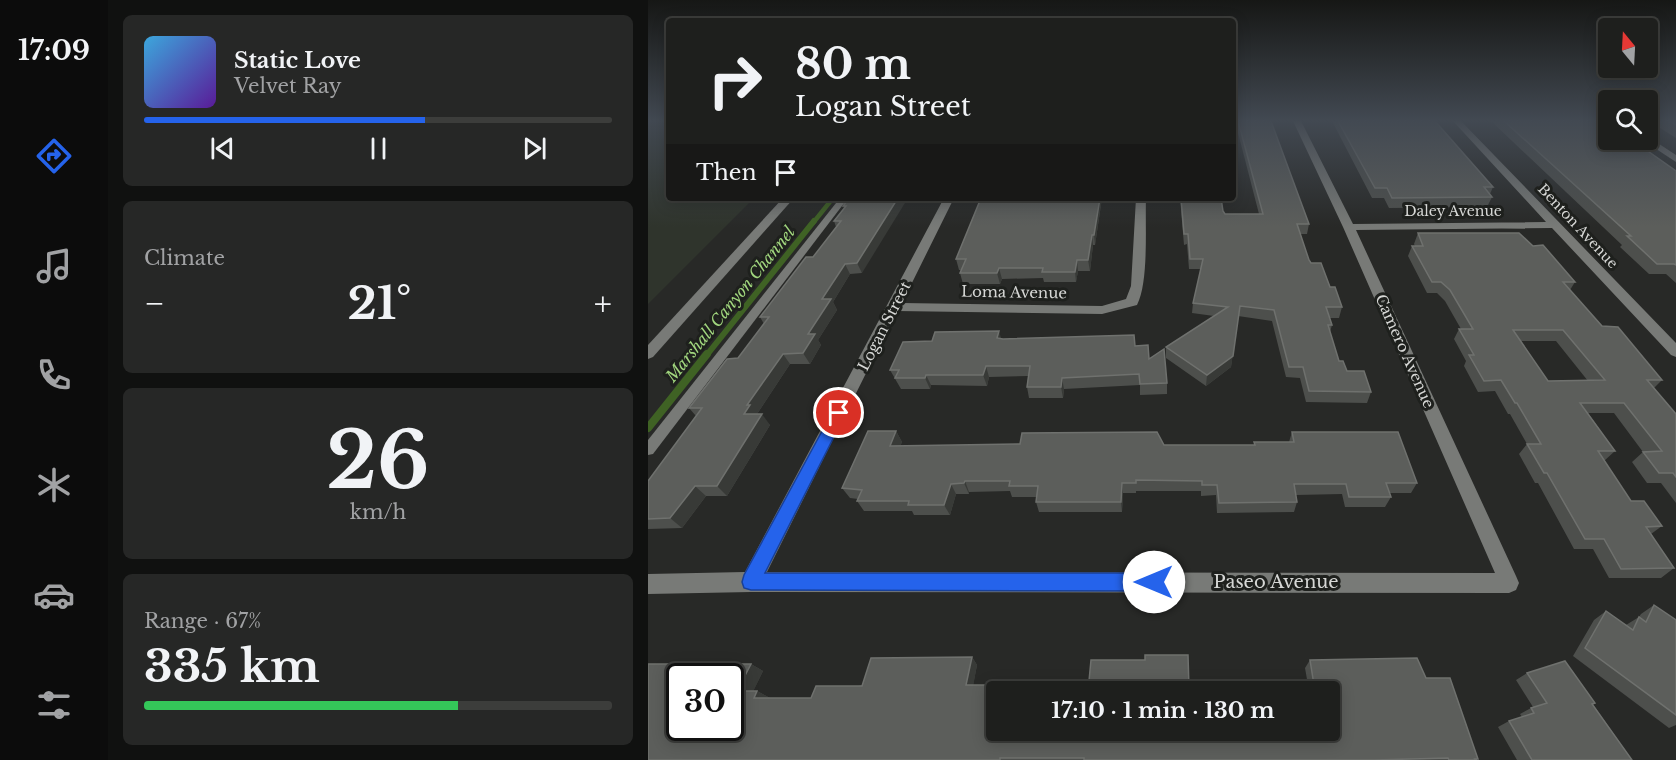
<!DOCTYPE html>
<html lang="en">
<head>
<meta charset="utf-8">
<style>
  :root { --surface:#1e1f1d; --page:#262726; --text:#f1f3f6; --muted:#a1a2a4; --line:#3c3d3b; --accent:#2563eb }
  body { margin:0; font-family:"Libre Baskerville",serif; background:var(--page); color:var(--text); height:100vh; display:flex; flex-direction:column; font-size:22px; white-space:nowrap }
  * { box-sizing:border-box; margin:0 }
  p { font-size:20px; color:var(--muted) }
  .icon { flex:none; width:33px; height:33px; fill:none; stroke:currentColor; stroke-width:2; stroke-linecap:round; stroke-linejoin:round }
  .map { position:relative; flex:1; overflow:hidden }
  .panel { display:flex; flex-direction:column; gap:15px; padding:15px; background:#101110; width:540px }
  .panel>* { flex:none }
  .top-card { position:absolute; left:18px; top:18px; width:570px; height:183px; border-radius:6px; box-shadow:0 3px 15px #0003,0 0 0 2px var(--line); background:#1e1f1d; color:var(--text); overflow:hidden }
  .needle { width:39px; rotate:342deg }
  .tools { position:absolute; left:950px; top:18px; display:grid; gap:12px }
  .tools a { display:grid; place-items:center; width:60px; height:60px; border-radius:6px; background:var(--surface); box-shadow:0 3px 15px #0003,0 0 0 2px var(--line); font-size:30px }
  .speed { position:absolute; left:18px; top:663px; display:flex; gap:12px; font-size:30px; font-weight:700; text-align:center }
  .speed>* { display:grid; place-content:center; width:78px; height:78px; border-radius:50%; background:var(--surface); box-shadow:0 3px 15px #0003,0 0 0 2px var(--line); line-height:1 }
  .speed .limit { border:3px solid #111; border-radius:9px; background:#fff; color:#111 }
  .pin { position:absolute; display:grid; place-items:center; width:51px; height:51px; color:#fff; margin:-26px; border:3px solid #fff; border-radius:50%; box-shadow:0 2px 6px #0007 }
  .me { position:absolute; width:66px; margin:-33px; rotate:270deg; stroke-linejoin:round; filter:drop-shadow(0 0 4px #0008) }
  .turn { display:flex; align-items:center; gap:21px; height:126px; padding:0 30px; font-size:27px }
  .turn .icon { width:78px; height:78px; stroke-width:2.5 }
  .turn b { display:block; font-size:42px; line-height:51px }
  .then { display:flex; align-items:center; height:57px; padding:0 30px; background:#0003; gap:12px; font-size:22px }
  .big { font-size:45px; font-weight:700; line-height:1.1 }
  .panel .widget { flex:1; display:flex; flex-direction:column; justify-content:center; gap:9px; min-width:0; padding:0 21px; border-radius:9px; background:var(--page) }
  .panel .dial { align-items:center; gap:0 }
  .dial b { font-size:78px; line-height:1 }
  .song { display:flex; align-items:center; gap:18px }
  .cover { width:72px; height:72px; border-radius:9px; background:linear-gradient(135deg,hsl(200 70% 55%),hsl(270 70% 35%)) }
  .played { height:6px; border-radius:3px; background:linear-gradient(90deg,var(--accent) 60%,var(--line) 60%) }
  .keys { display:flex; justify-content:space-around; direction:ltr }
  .heat { display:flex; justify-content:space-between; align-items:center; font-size:33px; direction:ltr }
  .charge { height:9px; border-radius:4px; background:linear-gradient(90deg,#34c759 67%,var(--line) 0) }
  .trip { position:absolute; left:338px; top:681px; width:354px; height:60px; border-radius:6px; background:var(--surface); box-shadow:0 3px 15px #0003,0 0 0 2px var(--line); font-weight:700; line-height:60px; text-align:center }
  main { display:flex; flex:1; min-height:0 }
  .dock { display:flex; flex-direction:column; width:108px; justify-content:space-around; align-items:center; background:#0c0c0c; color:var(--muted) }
  .dock .icon { width:42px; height:42px }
  .dock .on { color:var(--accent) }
  .dock b { font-size:27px; color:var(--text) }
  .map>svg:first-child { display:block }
  .built { fill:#2f342c }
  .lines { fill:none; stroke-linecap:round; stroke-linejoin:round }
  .stream-far2 { stroke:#3f6224; stroke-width:4.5 }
  .stream-far1 { stroke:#3f6224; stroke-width:6 }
  .stream { stroke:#3f6224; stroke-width:8 }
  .service { fill:#787a77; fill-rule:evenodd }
  .minor { fill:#787a77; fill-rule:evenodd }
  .secondary { fill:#787a77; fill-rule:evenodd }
  .wall { fill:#4d4f4c; fill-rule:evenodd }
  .shaded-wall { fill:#383a37 }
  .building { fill:#5c5e5b; stroke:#6f716e; stroke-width:1.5; fill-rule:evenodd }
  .route { fill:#2563eb; stroke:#184099; stroke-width:1.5 }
  .labels { text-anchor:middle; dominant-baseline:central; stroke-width:6; stroke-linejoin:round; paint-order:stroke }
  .far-street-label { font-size:14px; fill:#d6d7d5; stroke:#1e201d }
  .street-label { font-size:15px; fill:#d6d7d5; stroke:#1e201d }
  .water-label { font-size:16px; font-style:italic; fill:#a1d67e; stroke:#1e201d }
  .near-street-label { font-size:18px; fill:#d6d7d5; stroke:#1e201d }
</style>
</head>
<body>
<main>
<nav class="dock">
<b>17:09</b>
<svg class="icon on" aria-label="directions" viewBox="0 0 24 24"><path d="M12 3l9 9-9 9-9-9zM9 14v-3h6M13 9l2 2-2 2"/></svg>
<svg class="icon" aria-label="music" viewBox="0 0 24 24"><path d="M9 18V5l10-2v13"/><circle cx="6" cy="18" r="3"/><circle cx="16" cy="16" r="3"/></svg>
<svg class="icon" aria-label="phone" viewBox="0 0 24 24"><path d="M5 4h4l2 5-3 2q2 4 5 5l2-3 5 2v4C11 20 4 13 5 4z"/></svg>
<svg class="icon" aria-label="climate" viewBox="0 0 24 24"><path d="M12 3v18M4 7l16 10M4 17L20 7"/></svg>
<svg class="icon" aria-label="car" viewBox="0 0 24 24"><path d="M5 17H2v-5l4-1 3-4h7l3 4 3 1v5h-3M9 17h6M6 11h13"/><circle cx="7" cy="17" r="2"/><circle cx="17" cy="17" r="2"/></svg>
<svg class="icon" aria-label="filters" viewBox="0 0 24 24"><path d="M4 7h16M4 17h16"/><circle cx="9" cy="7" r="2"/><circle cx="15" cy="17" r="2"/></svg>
</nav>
<section class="panel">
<div class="widget">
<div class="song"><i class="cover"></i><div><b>Static Love</b><p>Velvet Ray</p></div></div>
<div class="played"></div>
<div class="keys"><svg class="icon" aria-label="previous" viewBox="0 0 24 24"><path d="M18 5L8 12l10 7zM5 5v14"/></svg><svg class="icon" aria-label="pause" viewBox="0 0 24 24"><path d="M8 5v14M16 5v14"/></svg><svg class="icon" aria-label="next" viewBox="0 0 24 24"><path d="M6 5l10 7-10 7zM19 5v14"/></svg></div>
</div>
<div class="widget"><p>Climate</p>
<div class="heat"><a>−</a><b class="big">21°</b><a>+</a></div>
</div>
<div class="widget dial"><b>26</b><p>km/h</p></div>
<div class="widget"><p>Range · 67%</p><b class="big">335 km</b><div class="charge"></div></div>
</section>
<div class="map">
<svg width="1028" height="760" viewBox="0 0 1028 760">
  <rect width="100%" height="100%" fill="#282927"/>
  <!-- built -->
  <polygon class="built" points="0,121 21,121 21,198 106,198 0,304"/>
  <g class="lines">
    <!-- stream-far2 -->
    <polyline class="stream-far2" points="165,223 185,198"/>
    <!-- stream-far1 -->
    <polyline class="stream-far1" points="58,356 166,221"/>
    <!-- stream -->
    <polyline class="stream" points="0,428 59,354"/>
    <!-- service -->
    <polygon class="service" points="192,198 200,198 5,454 0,455 0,440"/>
    <!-- minor -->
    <g class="minor">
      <path d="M645,121h8l52,103 193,-2 -93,-101h8l215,222v14l-5,-2 -119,-127 -196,2 160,346 3,7 -3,7 -7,3 -758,-1 -103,2v-20l97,-2 199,-374h10l-52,105 200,3 24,-7 5,-13 5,-88h10c-1,28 3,84 -9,107l-35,9 -205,-3 -130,261 728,1 -152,-346z"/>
      <polygon points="999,136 1028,155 1028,162 996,141"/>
    </g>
    <!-- secondary -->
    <polygon class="secondary" points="135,198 146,198 5,357 0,359 0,345"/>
  </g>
  <!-- wall -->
  <g class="wall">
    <polygon points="587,121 623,121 661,224 659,234 652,234 661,260 682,287 694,307 691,318 682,318 684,325 682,332 691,361 699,371 723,392 719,403 658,402 652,378 638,377 624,321 590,316 583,367 558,386 518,358 518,347 566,316 544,313 545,303 553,269 541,269 539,244 536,245 532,198 573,198 575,211 577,214 611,214"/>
    <polygon points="684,121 787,121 845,187 842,194 844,197 839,207 741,208 736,198 724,198"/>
    <polygon points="843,121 959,121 1028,171 1028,283 1018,274 1001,274 972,247 974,245"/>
    <polygon points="1001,121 1028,121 1028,138"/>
    <polygon points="201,198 214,273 202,274 185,302 189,310 170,340 173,345 162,364 142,364 109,414 122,425 79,496 58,496 34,528 0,529 0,481 48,416 41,408 90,358 116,324 112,317 165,257 188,227 186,221 196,208 195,206"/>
    <polygon points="454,198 447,245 445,245 442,271 430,271 428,282 396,282 395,278 354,279 352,284 315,284 312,273 313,270 311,270 308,259"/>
    <path d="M770,233l157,49 -5,8 32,36 60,54 -8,8 22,26v89l-15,-20h-14l-15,-21 11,-10 -29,-39h-26l27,38 -11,10 27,40 31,25 -11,8 23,34 -13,10h-52l-16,-29h-19l-36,-66h-3l-16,-29 8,-10 -17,-30h-2l-13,-23 -17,1 -14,-26 2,-5 -12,-22 5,-10h2l-16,-28 -8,-8h-10l-19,-37 4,-10h3l-1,-2zM873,341h35l32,40h-40z"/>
    <polygon points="354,339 487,346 501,359 519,383 519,394 492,395 492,385 416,389 415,398 381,398 379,387 380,376 341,377 339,386 283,385 282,389 253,389 242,370 284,341"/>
    <polygon points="248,431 254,442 252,446 606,445 606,442 641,442 644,432 769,483 763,493 741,493 743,497 737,507 697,507 694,494 648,495 649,502 646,512 569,513 568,495 553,496 553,491 488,491 488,493 475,493 474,512 391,512 388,502 389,497 364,497 362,491 321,492 321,494 308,494 302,515 266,515 264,511 216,511 209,501 210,499 202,498 194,488"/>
    <polygon points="1006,605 1028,620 1028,725 1021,728 925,656 946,620 958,611 978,625 991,617 993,614"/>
    <polygon points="324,657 329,665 325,685 339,685 344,691 348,730 681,692 644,692 648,685 660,685 657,668 662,660 778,678 830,759 828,760 0,760 103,664 115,671 105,691 109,691 122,698 163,698"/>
    <polygon points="879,673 947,703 945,704 984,760 869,760 850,727 861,721 874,717 872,714 885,707 868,680"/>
  </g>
  <!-- shaded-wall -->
  <g class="shaded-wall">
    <polygon points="250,198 260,198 214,273 209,263"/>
    <polygon points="452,198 454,198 447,245 446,235"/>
    <polygon points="444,235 445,245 442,271 440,260"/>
    <polygon points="429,260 430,271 428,282 427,272"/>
    <polygon points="197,264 202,274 185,302 189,310 170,340 173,345 162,364 155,353 160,334 174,299"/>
    <polygon points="351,268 354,279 352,284 349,273"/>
    <polygon points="592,306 583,367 558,386 559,375"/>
    <polygon points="351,331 354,341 349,338"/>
    <polygon points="135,354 142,364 109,414 96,414 99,405"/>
    <polygon points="338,366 341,377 339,386 335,375"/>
    <polygon points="278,375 283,385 282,389 277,378"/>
    <polygon points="414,378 416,389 415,398 413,387"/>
    <polygon points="114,414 122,425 79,496 69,486"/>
    <polygon points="248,431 254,442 248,456 242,446"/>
    <polygon points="317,481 321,492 321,494 316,483"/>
    <polygon points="474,483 475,493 474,512 473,502"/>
    <polygon points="303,484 308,494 302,515 296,505"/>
    <polygon points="47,486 58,496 34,528 22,518"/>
    <polygon points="324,657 329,665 324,692 318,685"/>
    <polygon points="103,664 115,671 102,698 89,691"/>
    <polygon points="339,685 345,692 338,691"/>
    <polygon points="109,691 122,698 106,698"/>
  </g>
  <!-- building -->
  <g class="building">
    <polygon points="590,121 623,121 661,224 649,224 661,260 663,263 673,263 682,287 687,287 694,307 678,307 684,325 680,325 691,361 695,361 699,371 716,371 723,392 661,391 655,367 641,367 626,310 592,306 585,356 559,375 518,347 580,307 545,303 555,259 542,259 540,234 536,234 533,198 573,198 575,211 577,214 615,214"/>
    <polygon points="690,121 787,121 845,187 836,187 844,197 744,198 739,188 727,188"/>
    <polygon points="856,121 959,121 960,122 960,140 984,140 1028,171 1028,265 1026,264 1009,264 979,236 983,236"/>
    <polygon points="1021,121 1028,121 1028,125"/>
    <polygon points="201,198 250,198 209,263 197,264 174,299 183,299 160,334 167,334 155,353 135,354 99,405 102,405 96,414 114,414 69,486 47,486 22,518 0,519 0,481 54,408 41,408 79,359 90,358 121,317 112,317 158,257 165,257 193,221 186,221 198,206 195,206"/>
    <polygon points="333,198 452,198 446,235 444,235 440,260 429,260 427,272 394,272 395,268 351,268 349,273 312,273 318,259 308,259"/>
    <path d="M770,233h101l14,13 10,-1 32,37h-12l39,44 16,1 44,53h-15l29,34v63l-3,-4h-14l-16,-21 19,-1 -38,-48h-44l35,48h-17l33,50h13l18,25 -16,1 28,41 -53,1 -17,-30h-19l-38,-66h-3l-17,-29h14l-24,-41h-2l-14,-23 -17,1 -15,-26h5l-15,-26h14l-23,-39 -9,-8h-9l-20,-36h11zM865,330h50l42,50 -57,1z"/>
    <polygon points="351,331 349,338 355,339 486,335 487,346 500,345 501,359 516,349 519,383 492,384 491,374 414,378 413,387 379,387 382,366 338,366 335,375 278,375 277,378 247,378 251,370 242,370 255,342 284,341 287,332"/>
    <polygon points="220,431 248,431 242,446 372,444 374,433 509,432 516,445 607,445 606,442 646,442 644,432 750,432 769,483 738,483 743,497 701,497 698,484 646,484 649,502 571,503 569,485 554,485 554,481 488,480 488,483 474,483 473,502 388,502 390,486 361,486 362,481 317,481 316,483 303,484 296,505 260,505 261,501 209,501 214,490 194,488"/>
    <polygon points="1006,605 1028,620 1028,715 937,648 958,611 985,630 991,617 998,622"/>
    <polygon points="497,655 540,655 541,688 578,692 392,692 393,684 432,684 433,681 441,681 443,660 497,660"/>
    <path d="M324,657l-6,28h21l-1,6 10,1v38h333v-38h-32l-1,-7h18l-4,-25 107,-2 9,20h24l28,81h-3l1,1h-27l-1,-2 -74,2h-290v-2h-84v2h-352v-96h103l-14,27h20l-3,7h57l5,-12h46l9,-28zM32,676h50v52h-50z"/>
    <polygon points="917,661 947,703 944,704 984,760 884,760 861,721 886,713 883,708 899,703 879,673"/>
  </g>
  <!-- sky -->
  <linearGradient id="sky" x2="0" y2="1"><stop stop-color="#161715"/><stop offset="0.53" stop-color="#424952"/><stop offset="1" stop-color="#424952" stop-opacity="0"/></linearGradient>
  <rect width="1028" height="227" fill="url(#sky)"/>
  <!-- route -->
  <polygon class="route" points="191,407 196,409 198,413 117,573 506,573 512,576 515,582 512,589 506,591 103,590 96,588 94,582 96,575 186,409"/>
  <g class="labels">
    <!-- far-street labels -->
    <g class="far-street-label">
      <text x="805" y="211">Daley Avenue</text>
      <text transform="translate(930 226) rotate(47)">Benton Avenue</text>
    </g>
    <!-- street labels -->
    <g class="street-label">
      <text transform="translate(366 292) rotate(1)">Loma Avenue</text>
      <text transform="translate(236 326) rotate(-63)">Logan Street</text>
      <text transform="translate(757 351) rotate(66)">Camero Avenue</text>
    </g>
    <!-- water labels -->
    <g class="water-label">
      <text transform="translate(82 304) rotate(-51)">Marshall Canyon Channel</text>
    </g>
    <!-- near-street labels -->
    <g class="near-street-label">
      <text x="628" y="582">Paseo Avenue</text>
    </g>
  </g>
</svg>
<div class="tools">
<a><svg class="needle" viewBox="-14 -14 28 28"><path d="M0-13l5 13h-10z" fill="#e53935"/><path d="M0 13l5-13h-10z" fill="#a1a2a4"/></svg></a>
<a><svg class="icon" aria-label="search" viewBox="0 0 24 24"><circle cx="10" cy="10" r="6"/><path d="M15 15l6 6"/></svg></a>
</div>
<div class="speed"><div class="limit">30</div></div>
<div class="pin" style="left:191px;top:413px;background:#d93025"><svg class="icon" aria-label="arrive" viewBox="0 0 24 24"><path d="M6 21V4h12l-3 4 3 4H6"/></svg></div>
<svg class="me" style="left:506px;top:582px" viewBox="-20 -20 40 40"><circle r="19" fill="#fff"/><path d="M0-13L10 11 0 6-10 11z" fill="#2563eb"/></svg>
<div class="trip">17:10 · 1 min · 130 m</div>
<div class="top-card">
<div class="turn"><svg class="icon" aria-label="right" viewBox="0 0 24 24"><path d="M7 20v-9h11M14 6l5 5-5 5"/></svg><div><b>80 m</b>Logan Street</div></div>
<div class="then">Then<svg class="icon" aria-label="arrive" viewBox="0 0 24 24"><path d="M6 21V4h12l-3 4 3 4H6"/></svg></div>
</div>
</div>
</main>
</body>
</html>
